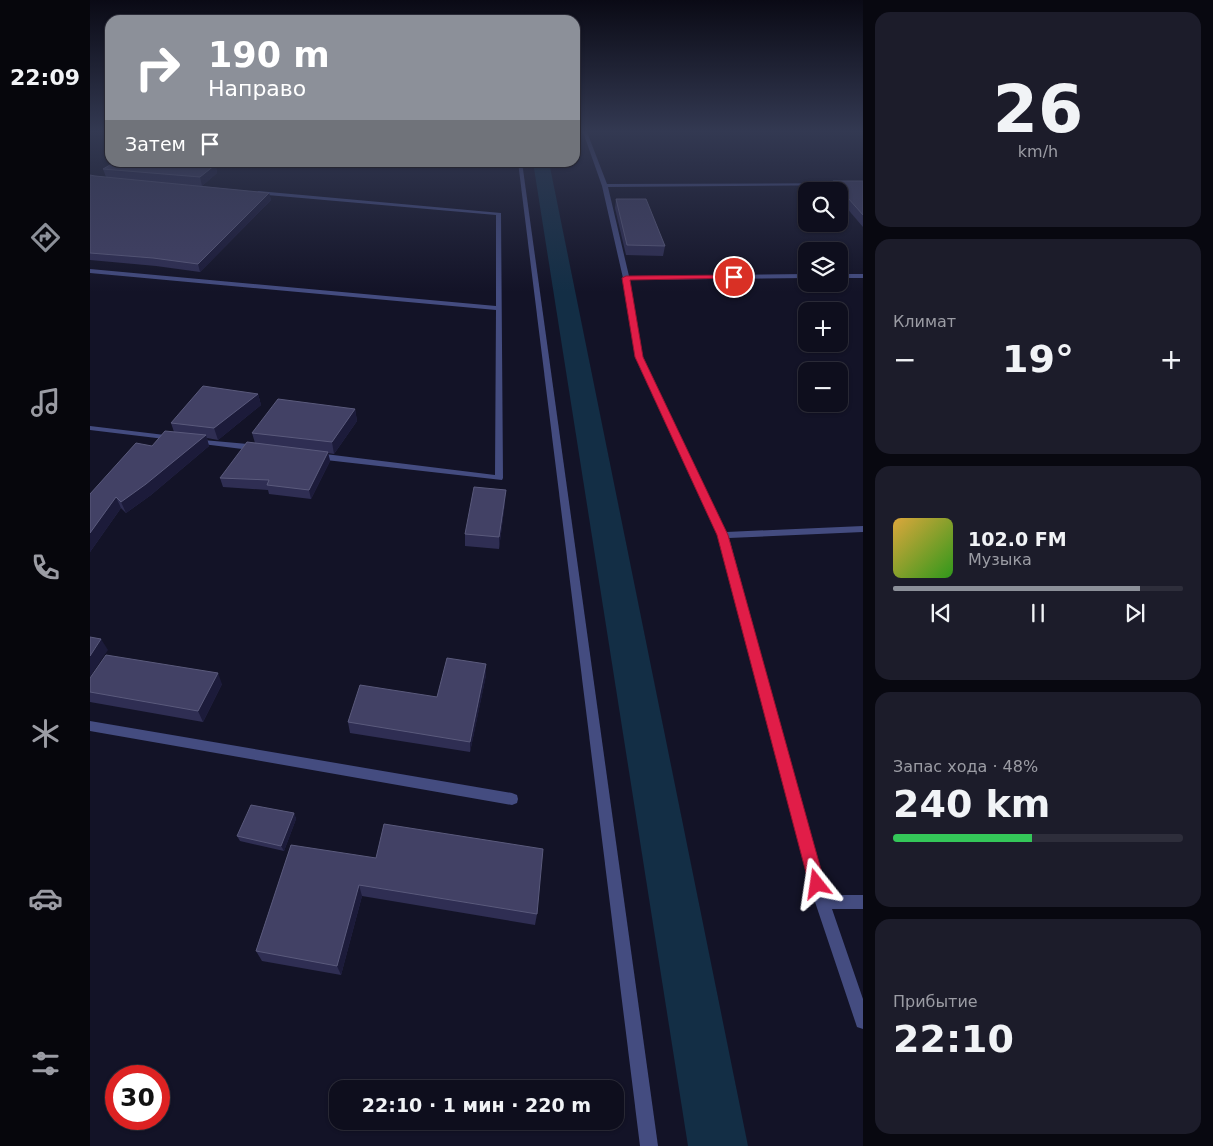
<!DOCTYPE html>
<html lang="ru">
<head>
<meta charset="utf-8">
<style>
  :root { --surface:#0e0e1d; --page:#1c1c2a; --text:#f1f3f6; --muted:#9b9ca4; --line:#2e2e3b; --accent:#8c9099 }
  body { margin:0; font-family:"DejaVu Sans",sans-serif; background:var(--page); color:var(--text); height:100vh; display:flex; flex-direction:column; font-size:19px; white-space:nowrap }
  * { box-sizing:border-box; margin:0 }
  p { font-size:16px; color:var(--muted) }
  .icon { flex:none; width:28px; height:28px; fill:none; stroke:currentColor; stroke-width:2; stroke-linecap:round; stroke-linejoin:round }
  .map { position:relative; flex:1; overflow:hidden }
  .sheet { display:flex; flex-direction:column; gap:12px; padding:12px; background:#080810; width:350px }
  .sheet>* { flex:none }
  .hud { position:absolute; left:15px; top:15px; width:475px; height:152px; border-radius:15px; box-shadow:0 1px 4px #0004,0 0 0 1px var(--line); background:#8c9099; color:#fff; overflow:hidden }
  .buttons { position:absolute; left:708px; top:182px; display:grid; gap:10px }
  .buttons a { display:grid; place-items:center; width:50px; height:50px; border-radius:10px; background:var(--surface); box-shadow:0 1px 4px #0004,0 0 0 1px var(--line); font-size:25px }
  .speed { position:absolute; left:15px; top:1065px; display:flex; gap:10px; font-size:25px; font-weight:700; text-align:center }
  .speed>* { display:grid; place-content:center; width:65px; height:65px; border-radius:50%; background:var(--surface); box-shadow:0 1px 4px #0004,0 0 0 1px var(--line); line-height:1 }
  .speed .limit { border:8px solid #d22; background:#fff; color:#111 }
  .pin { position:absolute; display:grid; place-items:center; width:42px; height:42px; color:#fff; margin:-21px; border:2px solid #fff; border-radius:50%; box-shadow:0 1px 5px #0007 }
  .me { position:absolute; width:55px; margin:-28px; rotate:345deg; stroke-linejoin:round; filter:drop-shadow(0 0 4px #0008) }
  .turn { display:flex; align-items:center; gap:18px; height:105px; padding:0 20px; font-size:22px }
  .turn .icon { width:65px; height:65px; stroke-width:2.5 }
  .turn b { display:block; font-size:35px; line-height:42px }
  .then { display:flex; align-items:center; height:48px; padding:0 20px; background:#0003; gap:10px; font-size:19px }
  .big { font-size:38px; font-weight:800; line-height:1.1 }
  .sheet .card { flex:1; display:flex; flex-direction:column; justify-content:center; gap:8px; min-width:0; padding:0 18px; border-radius:15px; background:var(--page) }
  .sheet .dial { align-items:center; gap:0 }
  .dial b { font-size:65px; line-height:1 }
  .song { display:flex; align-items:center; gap:15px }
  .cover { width:60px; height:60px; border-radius:8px; background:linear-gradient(135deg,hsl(40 70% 55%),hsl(110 70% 35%)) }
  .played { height:5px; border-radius:2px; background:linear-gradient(90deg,var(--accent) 85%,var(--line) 85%) }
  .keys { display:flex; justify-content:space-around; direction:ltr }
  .heat { display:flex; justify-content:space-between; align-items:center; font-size:28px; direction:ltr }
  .charge { height:8px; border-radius:4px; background:linear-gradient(90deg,#34c759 48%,var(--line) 0) }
  .trip { position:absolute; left:239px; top:1080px; width:295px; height:50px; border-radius:15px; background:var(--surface); box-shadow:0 1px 4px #0004,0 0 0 1px var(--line); font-weight:800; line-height:50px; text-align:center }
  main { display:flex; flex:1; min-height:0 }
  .dock { display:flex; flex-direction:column; width:90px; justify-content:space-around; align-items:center; background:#06060c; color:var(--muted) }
  .dock .icon { width:35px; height:35px }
  .dock .on { color:var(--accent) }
  .dock b { font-size:22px; color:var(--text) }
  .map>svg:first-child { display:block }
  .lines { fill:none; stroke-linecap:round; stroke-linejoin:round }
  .canal { fill:#132e45; fill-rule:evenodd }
  .minor { fill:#444c80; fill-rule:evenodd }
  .wall { fill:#2f2e53 }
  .shaded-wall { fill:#1c1b3a }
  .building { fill:#424165; stroke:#5a5a7c }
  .route { fill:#e11d48; stroke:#92132f }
</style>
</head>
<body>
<main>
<nav class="dock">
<b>22:09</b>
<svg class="icon on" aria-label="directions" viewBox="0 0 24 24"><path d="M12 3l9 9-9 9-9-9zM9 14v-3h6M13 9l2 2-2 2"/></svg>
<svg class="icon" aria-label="music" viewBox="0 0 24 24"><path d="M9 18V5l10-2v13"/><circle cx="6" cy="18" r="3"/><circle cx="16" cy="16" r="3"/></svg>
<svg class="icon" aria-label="phone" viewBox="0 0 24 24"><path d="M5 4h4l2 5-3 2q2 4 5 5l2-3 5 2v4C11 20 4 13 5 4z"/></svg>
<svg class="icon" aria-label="climate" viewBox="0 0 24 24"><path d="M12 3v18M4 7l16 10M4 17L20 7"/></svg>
<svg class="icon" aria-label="car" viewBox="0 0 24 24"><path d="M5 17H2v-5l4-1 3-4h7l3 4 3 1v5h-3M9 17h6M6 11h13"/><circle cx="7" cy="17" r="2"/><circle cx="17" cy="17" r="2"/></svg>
<svg class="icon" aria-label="filters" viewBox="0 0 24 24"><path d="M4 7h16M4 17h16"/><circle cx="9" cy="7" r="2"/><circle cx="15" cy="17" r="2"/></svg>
</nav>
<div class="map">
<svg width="773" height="1146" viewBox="0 0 773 1146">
  <rect width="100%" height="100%" fill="#131327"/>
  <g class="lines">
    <!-- canal -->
    <polygon class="canal" points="443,162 459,162 658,1146 598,1146"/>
    <!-- minor -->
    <g class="minor">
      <polygon points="493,132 497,132 517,184 773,183 773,185 518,187 539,276 716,274 716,278 539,280 553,357 636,532 773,526 773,532 639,538 737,895 773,895 773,909 742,909 773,999 773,1029 767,1027 765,1021 725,902 628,535 545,357 533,278 512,186"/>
      <polygon points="428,162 432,162 568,1146 550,1146"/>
      <polygon points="168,191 411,213 413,478 412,480 227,459 223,456 227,453 405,475 406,310 0,273 0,269 406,306 406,215 166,194"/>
      <rect x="749" y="274" width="24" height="4"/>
      <polygon points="0,426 83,436 87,438 83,440 0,430"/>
      <polygon points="102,439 168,445 172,448 168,451 105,443 102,443"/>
      <polygon points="0,721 422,793 427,795 428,799 427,803 422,805 0,731"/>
    </g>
  </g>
  <!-- wall -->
  <g class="wall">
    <polygon points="126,167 127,173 112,186 74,182 179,193 181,200 110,272 66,266 0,260 0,175 16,177 13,169"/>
    <polygon points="743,181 773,181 773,227 749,199 749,191 742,191 740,189"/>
    <polygon points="526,199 575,246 573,256 536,255 525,208"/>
    <polygon points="168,394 171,405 128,440 117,438 119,446 61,495 36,513 31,508 0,552 0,494 62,446 84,432 81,423"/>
    <polygon points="265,409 267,421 244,454 238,453 240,461 221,499 179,494 178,490 133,487 130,478 165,443 162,433"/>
    <polygon points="415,502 409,549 375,546 375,534"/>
    <polygon points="396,664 396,675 380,752 260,733 258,722 347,697"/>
    <polygon points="0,678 132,684 113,722 0,702"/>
    <polygon points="204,813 206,819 194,851 150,841 147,836"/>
    <polygon points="201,845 447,914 445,925 272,896 251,975 172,961 166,951"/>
  </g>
  <!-- shaded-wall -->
  <g class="shaded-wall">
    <polygon points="119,162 132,162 126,167 127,173 112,186 110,177 117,164"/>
    <polygon points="179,193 181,200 110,272 108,264"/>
    <polygon points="168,394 171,405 128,440 124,428"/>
    <polygon points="265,409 267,421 244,454 242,442"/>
    <polygon points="116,435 119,446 61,495 36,513 31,502"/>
    <polygon points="238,452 240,461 221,499 219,490"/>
    <polygon points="416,490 415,502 409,549 409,537"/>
    <polygon points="26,497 31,508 0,552 0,533"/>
    <polygon points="11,639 18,650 0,677 0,656"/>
    <polygon points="396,664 396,675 380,752 380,742"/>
    <polygon points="128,673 132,684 113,722 108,711"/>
    <polygon points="204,813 206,819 194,851 191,846"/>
    <polygon points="269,885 272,896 251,975 247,966"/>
  </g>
  <!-- building -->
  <g class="building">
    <polygon points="25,162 119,162 117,164 125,165 110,177 13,169"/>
    <polygon points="0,175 5,176 179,193 108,264 63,258 0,253"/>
    <polygon points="743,181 773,181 773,215"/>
    <polygon points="526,199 556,199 575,246 537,245"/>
    <polygon points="113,386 168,394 124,428 81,423"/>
    <polygon points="188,399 265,409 242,442 162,433"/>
    <polygon points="75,431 116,435 56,484 31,502 26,497 0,533 0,494 46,443 62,446"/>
    <polygon points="157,442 238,452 219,490 177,485 179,480 130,478"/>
    <polygon points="384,487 416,490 409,537 375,534"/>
    <polygon points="0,637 11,639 0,656"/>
    <polygon points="16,655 128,673 108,711 0,692 0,678"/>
    <polygon points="357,658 396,664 380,742 258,722 270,685 347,697"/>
    <polygon points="161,805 204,813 191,846 147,836"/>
    <polygon points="294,824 453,849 447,914 269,885 247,966 166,951 201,845 286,858"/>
  </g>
  <!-- sky -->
  <linearGradient id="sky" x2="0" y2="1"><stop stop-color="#0a0a15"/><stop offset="0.45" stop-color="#333952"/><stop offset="1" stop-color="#333952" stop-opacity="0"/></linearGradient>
  <rect width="773" height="292" fill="url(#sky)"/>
  <!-- route -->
  <polygon class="route" points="644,275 648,277 647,278 540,280 553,357 638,535 735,884 733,890 727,892 722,890 719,884 627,535 545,357 532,278 536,276"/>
</svg>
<div class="buttons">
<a><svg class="icon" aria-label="search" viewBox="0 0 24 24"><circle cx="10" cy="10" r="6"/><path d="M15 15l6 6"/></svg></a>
<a><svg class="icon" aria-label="layers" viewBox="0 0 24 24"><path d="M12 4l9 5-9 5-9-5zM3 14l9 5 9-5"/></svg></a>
<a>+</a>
<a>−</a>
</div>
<div class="speed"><div class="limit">30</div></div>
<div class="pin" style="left:644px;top:277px;background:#d93025"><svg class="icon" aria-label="arrive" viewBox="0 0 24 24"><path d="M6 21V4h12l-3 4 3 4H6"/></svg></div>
<svg class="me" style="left:727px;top:884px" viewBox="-20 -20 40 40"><path d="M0-17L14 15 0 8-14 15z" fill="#e11d48" stroke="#fff" stroke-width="4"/></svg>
<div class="trip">22:10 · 1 мин · 220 m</div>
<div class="hud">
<div class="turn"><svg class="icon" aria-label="right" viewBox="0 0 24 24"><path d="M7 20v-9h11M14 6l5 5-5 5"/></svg><div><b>190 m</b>Направо</div></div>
<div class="then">Затем<svg class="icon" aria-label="arrive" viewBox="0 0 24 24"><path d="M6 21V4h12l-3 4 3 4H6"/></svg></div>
</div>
</div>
<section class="sheet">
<div class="card dial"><b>26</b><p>km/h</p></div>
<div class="card"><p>Климат</p>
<div class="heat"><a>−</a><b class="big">19°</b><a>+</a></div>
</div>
<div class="card">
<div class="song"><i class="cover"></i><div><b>102.0 FM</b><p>Музыка</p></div></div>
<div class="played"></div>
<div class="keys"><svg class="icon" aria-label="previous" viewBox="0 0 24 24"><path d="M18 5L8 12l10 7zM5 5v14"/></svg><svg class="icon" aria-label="pause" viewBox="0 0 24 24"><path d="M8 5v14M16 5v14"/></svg><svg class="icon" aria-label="next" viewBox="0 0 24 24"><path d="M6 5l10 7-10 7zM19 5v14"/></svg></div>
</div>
<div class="card"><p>Запас хода · 48%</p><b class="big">240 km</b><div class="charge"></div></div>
<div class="card"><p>Прибытие</p><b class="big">22:10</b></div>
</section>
</main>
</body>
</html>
